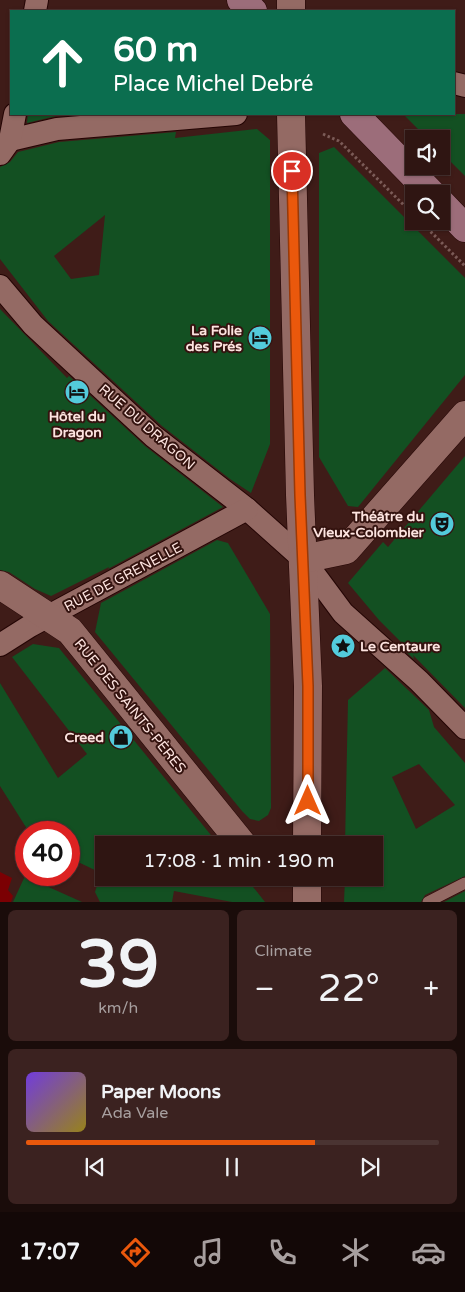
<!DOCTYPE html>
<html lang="en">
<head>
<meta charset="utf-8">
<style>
  :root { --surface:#2f1512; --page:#3b2220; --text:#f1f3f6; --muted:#a79f9f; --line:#4a3432; --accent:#ea580c }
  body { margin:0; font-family:"Varela Round",sans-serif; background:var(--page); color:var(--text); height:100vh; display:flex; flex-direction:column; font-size:19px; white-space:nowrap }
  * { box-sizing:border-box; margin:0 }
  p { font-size:16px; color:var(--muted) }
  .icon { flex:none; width:28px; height:28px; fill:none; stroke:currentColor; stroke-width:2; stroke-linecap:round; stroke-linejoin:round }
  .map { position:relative; height:902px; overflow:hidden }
  .drawer { display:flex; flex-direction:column; gap:8px; padding:8px; background:#1a0c0a; flex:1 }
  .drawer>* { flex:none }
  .guide { position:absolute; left:10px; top:10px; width:445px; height:105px; border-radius:0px; box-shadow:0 1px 4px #0004,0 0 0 1px var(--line); background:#0b6e4f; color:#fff; overflow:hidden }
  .controls { position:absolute; left:405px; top:130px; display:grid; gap:10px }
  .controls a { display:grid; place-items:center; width:45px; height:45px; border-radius:0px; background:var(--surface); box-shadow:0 1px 4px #0004,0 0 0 1px var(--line); font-size:25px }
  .speed { position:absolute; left:15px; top:821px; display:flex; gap:10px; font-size:25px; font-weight:700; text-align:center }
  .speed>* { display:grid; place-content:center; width:65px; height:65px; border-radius:50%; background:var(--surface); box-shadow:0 1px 4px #0004,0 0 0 1px var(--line); line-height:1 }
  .speed .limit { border:8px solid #d22; background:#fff; color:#111 }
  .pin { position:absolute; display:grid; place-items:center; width:42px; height:42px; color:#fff; margin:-21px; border:2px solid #fff; border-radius:50%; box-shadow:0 1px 5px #0007 }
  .me { position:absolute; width:55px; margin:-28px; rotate:0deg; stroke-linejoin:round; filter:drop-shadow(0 0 4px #0008) }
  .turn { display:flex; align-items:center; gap:18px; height:105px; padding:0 20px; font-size:22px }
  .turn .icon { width:65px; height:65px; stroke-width:2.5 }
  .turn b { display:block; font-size:35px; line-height:42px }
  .big { font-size:38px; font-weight:600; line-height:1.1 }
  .drawer .tile { flex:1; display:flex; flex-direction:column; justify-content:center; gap:8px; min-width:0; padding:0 18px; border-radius:8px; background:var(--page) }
  .drawer .dial { align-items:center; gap:0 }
  .dial b { font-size:65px; line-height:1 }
  .song { display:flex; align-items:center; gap:15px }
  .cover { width:60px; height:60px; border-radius:8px; background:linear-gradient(135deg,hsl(260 70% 55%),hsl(50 70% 35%)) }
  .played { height:5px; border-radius:2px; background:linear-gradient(90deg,var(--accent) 70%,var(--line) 70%) }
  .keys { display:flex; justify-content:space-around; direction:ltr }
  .heat { display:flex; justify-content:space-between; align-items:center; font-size:28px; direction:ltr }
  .drawer .tiles { flex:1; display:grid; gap:8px; grid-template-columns:1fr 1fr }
  .tile:last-child { grid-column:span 2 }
  .trip { position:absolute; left:95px; top:836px; width:288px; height:50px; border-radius:0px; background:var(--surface); box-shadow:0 1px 4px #0004,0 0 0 1px var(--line); font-weight:600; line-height:50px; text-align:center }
  .dock { display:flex; height:80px; justify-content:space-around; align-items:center; background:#130807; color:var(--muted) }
  .dock .icon { width:35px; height:35px }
  .dock .on { color:var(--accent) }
  .dock b { font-size:22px; color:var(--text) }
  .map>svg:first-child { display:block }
  .green { fill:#7b0003 }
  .building { fill:#135022; fill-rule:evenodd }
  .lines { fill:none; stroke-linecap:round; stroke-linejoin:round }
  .service-casing { stroke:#240504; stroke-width:12 }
  .minor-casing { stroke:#240504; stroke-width:24 }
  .tertiary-casing { stroke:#240504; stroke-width:29 }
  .secondary-casing { stroke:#240504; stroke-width:29 }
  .path { stroke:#7b5b57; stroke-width:3; stroke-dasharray:2.5 2.5; stroke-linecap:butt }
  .service { stroke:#946a64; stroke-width:11 }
  .minor { stroke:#946a64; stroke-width:22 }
  .tertiary { stroke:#946a64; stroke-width:28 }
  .secondary { stroke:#9c6d7a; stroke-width:28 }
  .route-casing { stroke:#983908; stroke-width:12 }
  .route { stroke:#ea580c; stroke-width:9 }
  .labels { text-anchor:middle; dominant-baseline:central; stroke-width:4; stroke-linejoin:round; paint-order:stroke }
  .poi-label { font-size:14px; font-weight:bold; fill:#fde4e0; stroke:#34130f; text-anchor:end }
  .street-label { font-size:14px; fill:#fde4e0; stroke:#34130f }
</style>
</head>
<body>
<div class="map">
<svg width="465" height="902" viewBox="0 0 465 902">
  <rect width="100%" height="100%" fill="#3f1c18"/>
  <!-- green -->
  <polygon class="green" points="0,872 12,878 8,890 13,896 11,902 0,902"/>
  <!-- building -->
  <g class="building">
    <polygon points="28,114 82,114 56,116 27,123"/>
    <polygon points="403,114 465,114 465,176 441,152 441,139 428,139"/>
    <path d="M257,129l13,11v304l-19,49 -21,-14 -68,-53 -114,-105 -48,-62v-92l10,-5 8,-10 41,-10 117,-10 -1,6zM105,215l-6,60 -28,4 -17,-23z"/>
    <polygon points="334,147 465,278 465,375 358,507 348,506 319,457 319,153"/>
    <polygon points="0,309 67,378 69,376 145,446 223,507 108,569 109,567 51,596 35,589 9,572 0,570"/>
    <polygon points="465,456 465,708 413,655 414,659 405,651 408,649 379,620 348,583 383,542 388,547"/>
    <polygon points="217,540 228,543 270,614 271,808 268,815 259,821 250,819 242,811 95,632 101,603"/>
    <polygon points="33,644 59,648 219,845 104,845 104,878 246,878 265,902 232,902 174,891 172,902 100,902 95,892 101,873 76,861 69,849 69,832 29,832 0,786 0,683 58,778 87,754 12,657"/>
    <path d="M385,668l44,42 5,17 31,36v113l-40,19 -4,7h-77l1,-24h29v-33h-29l3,-145zM419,764l36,41 -39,24 -24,-52z"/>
    <polygon points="25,876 33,880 82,902 13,902"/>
    <polygon points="465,891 465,902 444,902"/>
  </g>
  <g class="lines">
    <defs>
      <polyline id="service" points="428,902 465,883"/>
      <g id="minor">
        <polyline points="35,11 37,0"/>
        <polyline points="454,83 465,86"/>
        <polyline points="10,140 57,129 236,114"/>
        <polyline points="0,154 10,140 15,114"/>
        <polyline points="0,286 33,325 153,436 247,509 303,559 343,613 419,681 465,728"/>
        <polyline points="0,645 30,626 247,509"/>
      </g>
      <g id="tertiary">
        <polyline points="291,11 291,0"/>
        <polyline points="291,114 300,495 308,686 307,845"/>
        <polyline points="303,559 346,550 465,415"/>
        <polyline points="0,585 70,631 243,845"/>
        <polyline points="307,902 307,878"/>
      </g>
      <g id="secondary">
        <polyline points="241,0 253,11"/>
        <polyline points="354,114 432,194"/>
        <polyline points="441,203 465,228"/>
      </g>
    </defs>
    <!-- service casing -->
    <use href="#service" class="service-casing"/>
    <!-- minor casing -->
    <use href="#minor" class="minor-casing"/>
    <!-- tertiary casing -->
    <use href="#tertiary" class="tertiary-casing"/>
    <!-- secondary casing -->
    <use href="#secondary" class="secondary-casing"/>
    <!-- path -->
    <g class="path">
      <polyline points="323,134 339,141 414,215"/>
      <polyline points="420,221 465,266"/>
    </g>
    <!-- service -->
    <use href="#service" class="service"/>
    <!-- minor -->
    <use href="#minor" class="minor"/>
    <!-- tertiary -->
    <use href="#tertiary" class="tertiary"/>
    <!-- secondary -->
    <use href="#secondary" class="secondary"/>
  </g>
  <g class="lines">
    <defs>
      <polyline id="route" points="292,171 300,495 308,686 308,801"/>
    </defs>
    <!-- route casing -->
    <use href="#route" class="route-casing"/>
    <!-- route -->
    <use href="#route" class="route"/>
  </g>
  <!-- icons -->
  <defs>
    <symbol id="hotel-disc" viewBox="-11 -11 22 22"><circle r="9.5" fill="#53cbdb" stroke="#34130f"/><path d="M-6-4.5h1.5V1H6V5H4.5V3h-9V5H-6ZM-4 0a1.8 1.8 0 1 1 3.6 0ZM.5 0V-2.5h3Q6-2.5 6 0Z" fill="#111"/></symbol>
    <symbol id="theatre-disc" viewBox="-11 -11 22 22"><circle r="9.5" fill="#53cbdb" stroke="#34130f"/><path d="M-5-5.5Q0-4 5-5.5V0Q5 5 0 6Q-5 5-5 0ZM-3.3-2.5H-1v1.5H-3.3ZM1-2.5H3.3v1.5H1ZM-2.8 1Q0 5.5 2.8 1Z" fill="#111"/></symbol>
    <symbol id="sight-disc" viewBox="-11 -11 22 22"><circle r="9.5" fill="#53cbdb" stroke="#34130f"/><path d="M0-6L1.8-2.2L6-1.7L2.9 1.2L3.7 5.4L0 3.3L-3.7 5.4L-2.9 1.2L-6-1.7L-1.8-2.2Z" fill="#111"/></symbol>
    <symbol id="shop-disc" viewBox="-11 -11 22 22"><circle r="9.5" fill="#53cbdb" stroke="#34130f"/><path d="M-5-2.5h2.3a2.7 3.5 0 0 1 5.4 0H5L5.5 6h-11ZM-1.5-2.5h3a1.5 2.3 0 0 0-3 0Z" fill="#111"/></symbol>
  </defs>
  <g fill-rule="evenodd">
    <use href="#hotel-disc" x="246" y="324" width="28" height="28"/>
    <use href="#hotel-disc" x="63" y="378" width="28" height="28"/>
    <use href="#theatre-disc" x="428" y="510" width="28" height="28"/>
    <use href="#sight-disc" x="329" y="632" width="28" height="28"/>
    <use href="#shop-disc" x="107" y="723" width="28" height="28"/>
  </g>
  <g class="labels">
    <!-- poi labels -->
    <g class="poi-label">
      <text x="242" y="330">La Folie<tspan x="242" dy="16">des Prés</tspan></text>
      <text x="77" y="416" text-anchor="middle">Hôtel du<tspan x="77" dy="16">Dragon</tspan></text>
      <text x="424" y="516">Théâtre du<tspan x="424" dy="16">Vieux-Colombier</tspan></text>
      <text x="360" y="646" text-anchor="start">Le Centaure</text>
      <text x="104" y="737">Creed</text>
    </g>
    <!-- street labels -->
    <g class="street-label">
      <text transform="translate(147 427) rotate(41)">RUE DU DRAGON</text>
      <text transform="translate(123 577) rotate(-28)">RUE DE GRENELLE</text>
      <text transform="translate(130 706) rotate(51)">RUE DES SAINTS-PÈRES</text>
    </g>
  </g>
</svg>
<div class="controls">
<a><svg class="icon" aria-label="sound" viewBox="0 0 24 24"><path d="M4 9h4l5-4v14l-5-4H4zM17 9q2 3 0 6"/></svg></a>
<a><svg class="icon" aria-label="search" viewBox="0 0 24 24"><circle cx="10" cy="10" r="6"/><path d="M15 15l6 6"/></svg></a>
</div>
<div class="speed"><div class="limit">40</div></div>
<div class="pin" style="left:292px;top:171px;background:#d93025"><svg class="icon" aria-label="arrive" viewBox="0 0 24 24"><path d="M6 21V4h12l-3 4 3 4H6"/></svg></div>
<svg class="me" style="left:308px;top:801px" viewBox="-20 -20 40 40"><path d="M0-17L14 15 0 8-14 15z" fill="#ea580c" stroke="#fff" stroke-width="4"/></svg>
<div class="trip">17:08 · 1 min · 190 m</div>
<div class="guide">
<div class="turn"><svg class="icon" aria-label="ahead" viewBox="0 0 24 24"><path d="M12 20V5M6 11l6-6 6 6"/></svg><div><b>60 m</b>Place Michel Debré</div></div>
</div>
</div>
<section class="drawer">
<div class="tiles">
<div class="tile dial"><b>39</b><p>km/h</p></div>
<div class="tile"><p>Climate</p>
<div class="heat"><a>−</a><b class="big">22°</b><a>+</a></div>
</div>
<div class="tile">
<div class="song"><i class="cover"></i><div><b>Paper Moons</b><p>Ada Vale</p></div></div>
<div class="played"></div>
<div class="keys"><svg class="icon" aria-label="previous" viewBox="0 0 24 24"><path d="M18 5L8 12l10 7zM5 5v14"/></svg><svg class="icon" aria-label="pause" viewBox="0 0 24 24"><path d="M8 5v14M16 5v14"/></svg><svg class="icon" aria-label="next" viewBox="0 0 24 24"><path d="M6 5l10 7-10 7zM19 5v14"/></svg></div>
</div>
</div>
</section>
<nav class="dock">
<b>17:07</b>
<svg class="icon on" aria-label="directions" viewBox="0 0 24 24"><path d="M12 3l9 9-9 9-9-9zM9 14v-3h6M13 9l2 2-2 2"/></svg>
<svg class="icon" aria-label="music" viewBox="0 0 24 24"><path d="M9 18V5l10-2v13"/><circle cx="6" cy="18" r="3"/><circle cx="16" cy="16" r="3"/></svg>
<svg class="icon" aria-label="phone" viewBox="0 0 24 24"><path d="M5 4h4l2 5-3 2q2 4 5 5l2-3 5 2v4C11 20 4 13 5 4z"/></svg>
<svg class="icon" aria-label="climate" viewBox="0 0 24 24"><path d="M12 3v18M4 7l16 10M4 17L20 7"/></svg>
<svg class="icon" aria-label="car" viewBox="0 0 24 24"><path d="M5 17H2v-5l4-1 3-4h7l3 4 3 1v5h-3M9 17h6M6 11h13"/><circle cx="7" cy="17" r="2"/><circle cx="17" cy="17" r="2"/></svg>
</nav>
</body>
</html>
